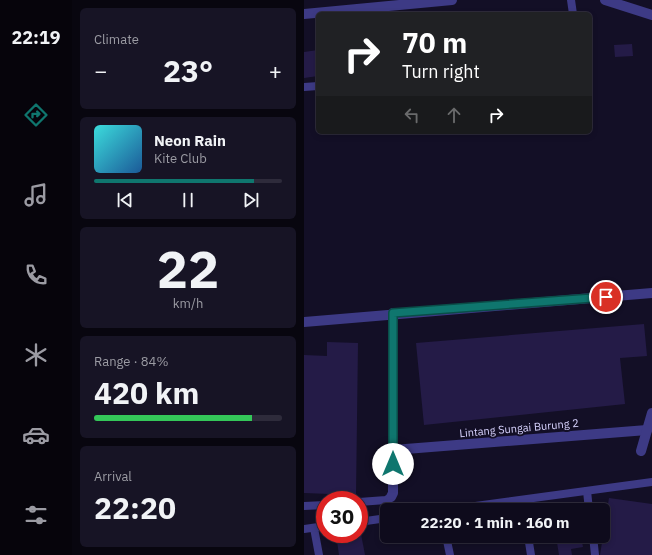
<!DOCTYPE html>
<html lang="en">
<head>
<meta charset="utf-8">
<style>
  :root { --surface:#0e0b1c; --page:#171425; --text:#f1f3f6; --muted:#9b9ba3; --line:#2e2b3b; --accent:#0f766e }
  body { margin:0; font-family:"IBM Plex Sans",sans-serif; background:var(--page); color:var(--text); height:100vh; display:flex; flex-direction:column; font-size:15px; white-space:nowrap }
  * { box-sizing:border-box; margin:0 }
  p { font-size:13px; color:var(--muted) }
  .icon { flex:none; width:22px; height:22px; fill:none; stroke:currentColor; stroke-width:2; stroke-linecap:round; stroke-linejoin:round }
  .map { position:relative; flex:1; overflow:hidden }
  .drawer { display:flex; flex-direction:column; gap:8px; padding:8px; background:#08060f; width:232px }
  .drawer>* { flex:none }
  .hud { position:absolute; left:12px; top:12px; width:276px; height:122px; border-radius:6px; box-shadow:0 2px 6px #0003,0 0 0 1px var(--line); background:#202124; color:#fff; overflow:hidden }
  .speed { position:absolute; left:12px; top:491px; display:flex; gap:8px; font-size:20px; font-weight:700; text-align:center }
  .speed>* { display:grid; place-content:center; width:52px; height:52px; border-radius:50%; background:var(--surface); box-shadow:0 2px 6px #0003,0 0 0 1px var(--line); line-height:1 }
  .speed .limit { border:6px solid #d22; background:#fff; color:#111 }
  .pin { position:absolute; display:grid; place-items:center; width:34px; height:34px; color:#fff; margin:-17px; border:2px solid #fff; border-radius:50%; box-shadow:0 1px 4px #0007 }
  .me { position:absolute; width:44px; margin:-22px; rotate:0deg; stroke-linejoin:round; filter:drop-shadow(0 0 3px #0008) }
  .turn { display:flex; align-items:center; gap:14px; height:84px; padding:0 20px; font-size:18px }
  .turn .icon { width:52px; height:52px; stroke-width:2.5 }
  .turn b { display:block; font-size:28px; line-height:34px }
  .lanes { display:flex; align-items:center; height:38px; padding:0 20px; background:#0003; justify-content:center; gap:20px; direction:ltr }
  .lanes .off { opacity:.35 }
  .big { font-size:30px; font-weight:700; line-height:1.1 }
  .drawer .widget { flex:1; display:flex; flex-direction:column; justify-content:center; gap:6px; min-width:0; padding:0 14px; border-radius:6px; background:var(--page) }
  .drawer .dial { align-items:center; gap:0 }
  .dial b { font-size:52px; line-height:1 }
  .song { display:flex; align-items:center; gap:12px }
  .cover { width:48px; height:48px; border-radius:6px; background:linear-gradient(135deg,hsl(180 70% 55%),hsl(210 70% 35%)) }
  .played { height:4px; border-radius:2px; background:linear-gradient(90deg,var(--accent) 85%,var(--line) 85%) }
  .keys { display:flex; justify-content:space-around; direction:ltr }
  .heat { display:flex; justify-content:space-between; align-items:center; font-size:22px; direction:ltr }
  .charge { height:6px; border-radius:3px; background:linear-gradient(90deg,#34c759 84%,var(--line) 0) }
  .trip { position:absolute; left:76px; top:503px; width:230px; height:40px; border-radius:6px; background:var(--surface); box-shadow:0 2px 6px #0003,0 0 0 1px var(--line); font-weight:700; line-height:40px; text-align:center }
  main { display:flex; flex:1; min-height:0 }
  .tab-bar { display:flex; flex-direction:column; width:72px; justify-content:space-around; align-items:center; background:#06040b; color:var(--muted) }
  .tab-bar .icon { width:28px; height:28px }
  .tab-bar .on { color:var(--accent) }
  .tab-bar b { font-size:18px; color:var(--text) }
  .map>svg:first-child { display:block }
  .building { fill:#241b47 }
  .lines { fill:none; stroke-linecap:round; stroke-linejoin:round }
  .service { stroke:#3d3a85; stroke-width:8 }
  .minor { stroke:#3d3a85; stroke-width:10 }
  .route-casing { stroke:#0a4d48; stroke-width:10 }
  .route { stroke:#0f766e; stroke-width:7 }
  .labels { text-anchor:middle; dominant-baseline:central; stroke-width:4; stroke-linejoin:round; paint-order:stroke }
  .street-label { font-size:11px; fill:#d9d4ff; stroke:#130f26 }
</style>
</head>
<body>
<main>
<nav class="tab-bar">
<b>22:19</b>
<svg class="icon on" aria-label="directions" viewBox="0 0 24 24"><path d="M12 3l9 9-9 9-9-9zM9 14v-3h6M13 9l2 2-2 2"/></svg>
<svg class="icon" aria-label="music" viewBox="0 0 24 24"><path d="M9 18V5l10-2v13"/><circle cx="6" cy="18" r="3"/><circle cx="16" cy="16" r="3"/></svg>
<svg class="icon" aria-label="phone" viewBox="0 0 24 24"><path d="M5 4h4l2 5-3 2q2 4 5 5l2-3 5 2v4C11 20 4 13 5 4z"/></svg>
<svg class="icon" aria-label="climate" viewBox="0 0 24 24"><path d="M12 3v18M4 7l16 10M4 17L20 7"/></svg>
<svg class="icon" aria-label="car" viewBox="0 0 24 24"><path d="M5 17H2v-5l4-1 3-4h7l3 4 3 1v5h-3M9 17h6M6 11h13"/><circle cx="7" cy="17" r="2"/><circle cx="17" cy="17" r="2"/></svg>
<svg class="icon" aria-label="filters" viewBox="0 0 24 24"><path d="M4 7h16M4 17h16"/><circle cx="9" cy="7" r="2"/><circle cx="15" cy="17" r="2"/></svg>
</nav>
<section class="drawer">
<div class="widget"><p>Climate</p>
<div class="heat"><a>−</a><b class="big">23°</b><a>+</a></div>
</div>
<div class="widget">
<div class="song"><i class="cover"></i><div><b>Neon Rain</b><p>Kite Club</p></div></div>
<div class="played"></div>
<div class="keys"><svg class="icon" aria-label="previous" viewBox="0 0 24 24"><path d="M18 5L8 12l10 7zM5 5v14"/></svg><svg class="icon" aria-label="pause" viewBox="0 0 24 24"><path d="M8 5v14M16 5v14"/></svg><svg class="icon" aria-label="next" viewBox="0 0 24 24"><path d="M6 5l10 7-10 7zM19 5v14"/></svg></div>
</div>
<div class="widget dial"><b>22</b><p>km/h</p></div>
<div class="widget"><p>Range · 84%</p><b class="big">420 km</b><div class="charge"></div></div>
<div class="widget"><p>Arrival</p><b class="big">22:20</b></div>
</section>
<div class="map">
<svg width="348" height="555" viewBox="0 0 348 555">
  <rect width="100%" height="100%" fill="#130f26"/>
  <!-- building -->
  <g class="building">
    <polygon points="328,44 329,56 311,57 310,45"/>
    <polygon points="14,50 14,76 0,78 0,52"/>
    <polygon points="340,324 343,356 316,358 321,404 120,425 112,343"/>
    <polygon points="23,342 54,343 52,495 0,493 0,355 23,356"/>
    <polygon points="305,498 348,504 348,555 296,555"/>
    <polygon points="32,534 57,534 61,555 35,555"/>
    <polygon points="252,536 277,536 279,547 267,549 268,555 255,555"/>
  </g>
  <g class="lines">
    <!-- service -->
    <g class="service">
      <polyline points="267,0 269,14"/>
      <polyline points="0,87 14,86"/>
      <polyline points="283,491 285,510"/>
      <polyline points="218,500 220,510"/>
      <polyline points="55,502 82,500 87,497"/>
      <polyline points="0,506 21,505"/>
      <polyline points="142,510 348,482"/>
      <polyline points="55,522 83,518"/>
      <polyline points="10,528 15,555"/>
      <polyline points="0,529 21,526"/>
      <polyline points="142,536 146,555"/>
      <polyline points="224,536 227,555"/>
      <polyline points="289,536 291,555"/>
    </g>
    <!-- minor -->
    <g class="minor">
      <polyline points="301,0 348,15"/>
      <polyline points="0,14 148,0"/>
      <polyline points="0,322 348,293"/>
      <polyline points="89,450 343,430"/>
      <polyline points="337,451 348,413"/>
      <polyline points="87,497 89,493 89,313"/>
    </g>
  </g>
  <g class="lines">
    <defs>
      <polyline id="route" points="89,464 89,313 302,297"/>
    </defs>
    <!-- route casing -->
    <use href="#route" class="route-casing"/>
    <!-- route -->
    <use href="#route" class="route"/>
  </g>
  <g class="labels">
    <!-- street labels -->
    <g class="street-label">
      <text transform="translate(215 428) rotate(-5)">Lintang Sungai Burung 2</text>
    </g>
  </g>
</svg>
<div class="speed"><div class="limit">30</div></div>
<div class="pin" style="left:302px;top:297px;background:#d93025"><svg class="icon" aria-label="arrive" viewBox="0 0 24 24"><path d="M6 21V4h12l-3 4 3 4H6"/></svg></div>
<svg class="me" style="left:89px;top:464px" viewBox="-20 -20 40 40"><circle r="19" fill="#fff"/><path d="M0-13L10 11 0 6-10 11z" fill="#0f766e"/></svg>
<div class="trip">22:20 · 1 min · 160 m</div>
<div class="hud">
<div class="turn"><svg class="icon" aria-label="right" viewBox="0 0 24 24"><path d="M7 20v-9h11M14 6l5 5-5 5"/></svg><div><b>70 m</b>Turn right</div></div>
<div class="lanes"><svg class="icon off" aria-label="left" viewBox="0 0 24 24"><path d="M17 20v-9H6M10 6l-5 5 5 5"/></svg><svg class="icon off" aria-label="ahead" viewBox="0 0 24 24"><path d="M12 20V5M6 11l6-6 6 6"/></svg><svg class="icon" aria-label="right" viewBox="0 0 24 24"><path d="M7 20v-9h11M14 6l5 5-5 5"/></svg></div>
</div>
</div>
</main>
</body>
</html>
